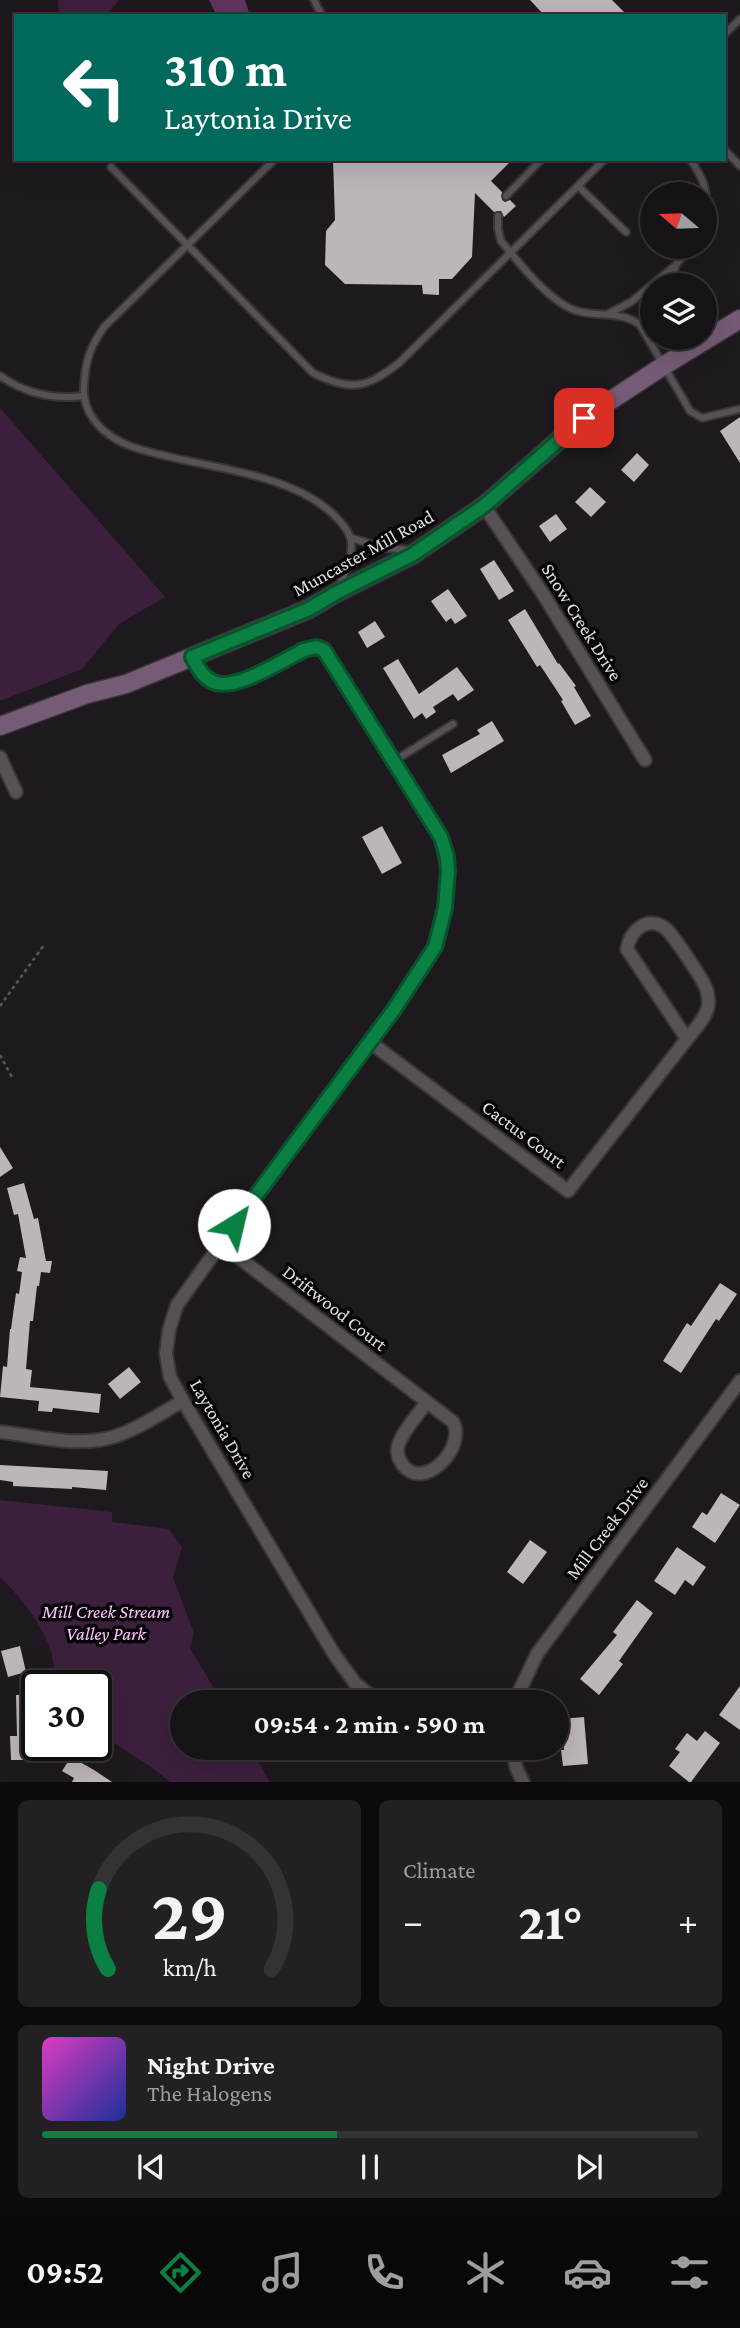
<!DOCTYPE html>
<html lang="en">
<head>
<meta charset="utf-8">
<style>
  :root { --surface:#161316; --page:#232023; --text:#f1f3f6; --muted:#9e9ea1; --line:#353235; --accent:#0b8043 }
  body { margin:0; font-family:"Crimson Pro",serif; background:var(--page); color:var(--text); height:100vh; display:flex; flex-direction:column; font-size:26px; white-space:nowrap }
  * { box-sizing:border-box; margin:0 }
  p { font-size:23px; color:var(--muted) }
  .icon { flex:none; width:38px; height:38px; fill:none; stroke:currentColor; stroke-width:2; stroke-linecap:round; stroke-linejoin:round }
  .map { position:relative; height:1782px; overflow:hidden }
  .details { display:flex; flex-direction:column; gap:18px; padding:18px; background:#0c0a0c; flex:1 }
  .details>* { flex:none }
  .top-card { position:absolute; left:14px; top:14px; width:712px; height:147px; border-radius:0px; box-shadow:0 7px 28px #0002,0 0 0 2px var(--line); background:#00695c; color:#fff; overflow:hidden }
  .needle { width:46px; rotate:289deg }
  .fabs { position:absolute; left:640px; top:182px; display:grid; gap:14px }
  .fabs a { display:grid; place-items:center; width:77px; height:77px; border-radius:50%; background:var(--surface); box-shadow:0 7px 28px #0002,0 0 0 2px var(--line); font-size:35px }
  .speed { position:absolute; left:21px; top:1670px; display:flex; gap:14px; font-size:35px; font-weight:700; text-align:center }
  .speed>* { display:grid; place-content:center; width:91px; height:91px; border-radius:50%; background:var(--surface); box-shadow:0 7px 28px #0002,0 0 0 2px var(--line); line-height:1 }
  .speed .limit { border:4px solid #111; border-radius:10px; background:#fff; color:#111 }
  .pin { position:absolute; display:grid; place-items:center; width:60px; height:60px; color:#fff; margin:-30px; border-radius:14px; box-shadow:0 4px 10px #0006 }
  .me { position:absolute; width:77px; margin:-38px; rotate:36deg; stroke-linejoin:round; filter:drop-shadow(0 0 5px #0008) }
  .turn { display:flex; align-items:center; gap:24px; height:147px; padding:0 35px; font-size:32px }
  .turn .icon { width:91px; height:91px; stroke-width:2.5 }
  .turn b { display:block; font-size:49px; line-height:60px }
  .big { font-size:52px; font-weight:700; line-height:1.1 }
  .details .card { flex:1; display:flex; flex-direction:column; justify-content:center; gap:10px; min-width:0; padding:0 24px; border-radius:10px; background:var(--page) }
  .details .dial { align-items:center; gap:0 }
  .dial svg { height:182px; overflow:visible; fill:none; stroke:var(--line); stroke-width:7; stroke-linecap:round; text-anchor:middle }
  .dial text { fill:var(--text); stroke:none }
  .song { display:flex; align-items:center; gap:21px }
  .cover { width:84px; height:84px; border-radius:10px; background:linear-gradient(135deg,hsl(310 70% 55%),hsl(230 70% 35%)) }
  .played { height:7px; border-radius:4px; background:linear-gradient(90deg,var(--accent) 45%,var(--line) 45%) }
  .keys { display:flex; justify-content:space-around; direction:ltr }
  .heat { display:flex; justify-content:space-between; align-items:center; font-size:38px; direction:ltr }
  .details .tiles { flex:1; display:grid; gap:18px; grid-template-columns:1fr 1fr }
  .card:last-child { grid-column:span 2 }
  .trip { position:absolute; left:170px; top:1690px; width:399px; height:70px; border-radius:35px; background:var(--surface); box-shadow:0 7px 28px #0002,0 0 0 2px var(--line); font-weight:700; line-height:70px; text-align:center }
  .tabs { display:flex; height:112px; justify-content:space-around; align-items:center; background:#090809; color:var(--muted) }
  .tabs .icon { width:49px; height:49px }
  .tabs .active { color:var(--accent) }
  .tabs b { font-size:32px; color:var(--text) }
  .map>svg:first-child { display:block }
  .green { fill:#3c1f3c }
  .water { fill:#613461 }
  .building { fill:#bcb5bb }
  .lines { fill:none; stroke-linecap:round; stroke-linejoin:round }
  .service-casing { stroke:#383538; stroke-width:10 }
  .minor-casing { stroke:#383538; stroke-width:16 }
  .secondary-casing { stroke:#383538; stroke-width:21 }
  .path { stroke:#5b575b; stroke-width:2.5; stroke-dasharray:3.5 3.5; stroke-linecap:butt }
  .service { stroke:#575056; stroke-width:6 }
  .minor { stroke:#575056; stroke-width:12 }
  .secondary { stroke:#755b75; stroke-width:18 }
  .route-casing { stroke:#07532c; stroke-width:18 }
  .route { stroke:#0b8043; stroke-width:12 }
  .labels { text-anchor:middle; dominant-baseline:central; stroke-width:7; stroke-linejoin:round; paint-order:stroke }
  .street-label { font-size:19px; fill:#e1dee1; stroke:#070507 }
  .park-label { font-size:19px; font-style:italic; fill:#fec4fd; stroke:#070507 }
</style>
</head>
<body>
<div class="map">
<svg width="740" height="1782" viewBox="0 0 740 1782">
  <rect width="100%" height="100%" fill="#1e191e"/>
  <!-- green -->
  <g class="green">
    <polygon points="58,0 119,0 106,16 59,16"/>
    <polygon points="0,408 165,597 119,624 82,669 0,701"/>
    <path d="M0,1500l112,12v10l57,7 13,18 -9,31 21,55 -4,15 33,55h-41v45h68l20,34h-100l-17,-14 -57,-36v-47h-39c-3,-12 -3,-27 -8,-39 -9,-24 -29,-51 -49,-68z"/>
  </g>
  <!-- water -->
  <polygon class="water" points="209,0 245,0 250,16 217,16"/>
  <!-- building -->
  <g class="building">
    <polygon points="530,0 612,0 628,16 545,16"/>
    <polygon points="333,159 513,159 491,181 502,192 502,200 505,202 510,200 516,206 504,217 501,211 494,212 475,193 472,257 452,279 439,279 439,295 423,294 422,285 345,284 325,265 326,231 335,220"/>
    <polygon points="740,417 740,463 720,431"/>
    <polygon points="637,453 649,465 634,482 621,470"/>
    <polygon points="590,487 606,502 591,517 575,502"/>
    <polygon points="556,514 567,529 550,542 539,526"/>
    <polygon points="494,560 514,591 499,600 480,569"/>
    <polygon points="448,589 467,616 455,624 451,618 446,622 431,601"/>
    <polygon points="525,609 558,664 559,663 576,686 574,687 591,716 575,725 561,701 563,700 540,665 537,667 508,620"/>
    <polygon points="375,621 385,637 367,648 358,632"/>
    <polygon points="398,659 419,694 457,667 474,690 458,701 453,694 433,707 436,712 426,719 422,713 414,719 383,668"/>
    <polygon points="492,721 504,741 451,773 442,755 480,734 477,730"/>
    <polygon points="382,826 402,863 382,874 362,837"/>
    <polygon points="0,1147 13,1168 0,1177"/>
    <polygon points="24,1183 34,1219 38,1218 46,1261 52,1261 50,1273 41,1272 39,1286 37,1286 33,1321 30,1321 26,1369 32,1370 30,1387 101,1394 99,1413 53,1408 52,1412 38,1411 39,1401 0,1397 3,1366 7,1367 10,1329 11,1329 16,1293 19,1294 22,1272 17,1271 20,1257 26,1258 18,1214 14,1215 7,1188"/>
    <polygon points="720,1283 737,1294 719,1321 716,1319 681,1373 663,1361 687,1323 691,1326"/>
    <polygon points="129,1367 141,1382 120,1399 108,1384"/>
    <polygon points="0,1465 108,1471 106,1490 72,1487 72,1489 13,1486 13,1482 0,1480"/>
    <polygon points="721,1493 740,1505 715,1543 692,1527 702,1512 707,1515"/>
    <polygon points="530,1540 547,1552 523,1584 507,1572"/>
    <polygon points="677,1547 706,1567 693,1586 685,1580 675,1595 654,1581"/>
    <polygon points="637,1600 653,1613 619,1661 623,1664 599,1695 580,1679 617,1635 613,1632"/>
    <polygon points="20,1646 26,1672 8,1677 1,1651"/>
    <polygon points="740,1686 740,1730 719,1715"/>
    <polygon points="16,1695 37,1695 36,1722 29,1723 30,1760 11,1760 10,1736 17,1736"/>
    <polygon points="584,1717 588,1764 563,1766 561,1750 564,1750 561,1719"/>
    <polygon points="705,1731 720,1743 691,1782 689,1782 669,1766 680,1752 675,1749 687,1733 697,1741"/>
    <polygon points="71,1757 94,1770 112,1782 72,1782 74,1778 62,1771"/>
  </g>
  <g class="lines">
    <defs>
      <g id="service">
        <polyline points="314,0 322,16"/>
        <polyline points="724,35 740,19"/>
        <polyline points="724,149 740,166"/>
        <path d="M275,159l-171,168c-14,20 -19,35 -20,59 -2,24 14,44 35,55 14,8 35,12 51,16 52,12 125,20 164,58 5,5 14,15 16,22 5,16 -5,37 -12,51"/>
        <path d="M690,159c10,15 19,29 15,48"/>
        <path d="M111,167l202,206c39,19 53,15 86,-10l206,-204"/>
        <polyline points="578,186 626,232"/>
        <polyline points="506,196 542,159"/>
        <path d="M498,216v13l3,12c19,23 48,61 76,70 22,6 45,0 63,14l50,86 12,7 38,-9"/>
        <polyline points="669,285 676,265 689,247"/>
        <polyline points="608,314 631,302 676,265"/>
        <path d="M0,376c25,17 53,24 83,20"/>
        <polyline points="351,538 385,548 410,550"/>
        <polyline points="394,761 453,724"/>
      </g>
      <g id="minor">
        <polyline points="484,506 543,594 645,760"/>
        <path d="M192,657c3,6 6,14 12,18 25,23 65,-8 89,-20 11,-5 19,-9 31,-5l117,187 7,34 -3,37 -11,39 -41,64 -132,177 -84,117 -8,25 -3,24 4,23 13,24 151,253 21,29 24,20"/>
        <polyline points="0,757 16,792"/>
        <path d="M370,1042l198,149 119,-152c8,-10 18,-20 21,-32 1,-5 0,-16 -3,-21 -4,-9 -33,-53 -40,-58 -18,-13 -35,3 -38,21l60,90"/>
        <path d="M220,1243l233,179c14,24 -29,72 -51,42 -4,-6 -6,-14 -3,-21 5,-14 19,-28 27,-40"/>
        <path d="M0,1432c31,3 67,13 99,8 30,-4 58,-25 84,-39"/>
        <polyline points="516,1703 518,1694 537,1654 740,1381"/>
        <polyline points="513,1748 516,1767 523,1782"/>
      </g>
      <polyline id="secondary" points="0,726 87,694 126,684 309,609 336,593 412,555 484,506 584,418 663,366 740,319"/>
    </defs>
    <!-- service casing -->
    <use href="#service" class="service-casing"/>
    <!-- minor casing -->
    <use href="#minor" class="minor-casing"/>
    <!-- secondary casing -->
    <use href="#secondary" class="secondary-casing"/>
    <!-- path -->
    <g class="path">
      <polyline points="0,1006 44,945"/>
      <polyline points="0,1055 13,1079"/>
    </g>
    <!-- service -->
    <use href="#service" class="service"/>
    <!-- minor -->
    <use href="#minor" class="minor"/>
    <!-- secondary -->
    <use href="#secondary" class="secondary"/>
  </g>
  <g class="lines">
    <defs>
      <path id="route" d="M234,1225l159,-214 42,-64 10,-39 3,-37 -1,-14 -6,-20 -117,-187 -8,-3 -12,3c-21,10 -69,42 -91,32 -11,-5 -15,-15 -21,-25l117,-48 27,-16 76,-38 72,-49 100,-88"/>
    </defs>
    <!-- route casing -->
    <use href="#route" class="route-casing"/>
    <!-- route -->
    <use href="#route" class="route"/>
  </g>
  <g class="labels">
    <!-- street labels -->
    <g class="street-label">
      <text transform="translate(363 553) rotate(-29)">Muncaster Mill Road</text>
      <text transform="translate(582 622) rotate(58)">Snow Creek Drive</text>
      <text transform="translate(524 1134) rotate(37)">Cactus Court</text>
      <text transform="translate(335 1308) rotate(38)">Driftwood Court</text>
      <text transform="translate(223 1429) rotate(60)">Laytonia Drive</text>
      <text transform="translate(607 1528) rotate(-53)">Mill Creek Drive</text>
    </g>
    <!-- park labels -->
    <g class="park-label">
      <text x="106" y="1611">Mill Creek Stream<tspan x="106" dy="22">Valley Park</tspan></text>
    </g>
  </g>
</svg>
<div class="fabs">
<a><svg class="needle" viewBox="-14 -14 28 28"><path d="M0-13l5 13h-10z" fill="#e53935"/><path d="M0 13l5-13h-10z" fill="#9e9ea1"/></svg></a>
<a><svg class="icon" aria-label="layers" viewBox="0 0 24 24"><path d="M12 4l9 5-9 5-9-5zM3 14l9 5 9-5"/></svg></a>
</div>
<div class="speed"><div class="limit">30</div></div>
<div class="pin" style="left:584px;top:418px;background:#d93025"><svg class="icon" aria-label="arrive" viewBox="0 0 24 24"><path d="M6 21V4h12l-3 4 3 4H6"/></svg></div>
<svg class="me" style="left:234px;top:1225px" viewBox="-20 -20 40 40"><circle r="19" fill="#fff"/><path d="M0-13L10 11 0 6-10 11z" fill="#0b8043"/></svg>
<div class="trip">09:54 · 2 min · 590 m</div>
<div class="top-card">
<div class="turn"><svg class="icon" aria-label="left" viewBox="0 0 24 24"><path d="M17 20v-9H6M10 6l-5 5 5 5"/></svg><div><b>310 m</b>Laytonia Drive</div></div>
</div>
</div>
<section class="details">
<div class="tiles">
<div class="card dial"><svg viewBox="0 0 100 80">
<path d="M14 69A42 42 0 1 1 86 69"/>
<path d="M14 69A42 42 0 0 1 10 34" stroke="#0b8043"/>
<text x="50" y="56" font-size="32" font-weight="700">29</text>
<text x="50" y="72" font-size="11">km/h</text>
</svg></div>
<div class="card"><p>Climate</p>
<div class="heat"><a>−</a><b class="big">21°</b><a>+</a></div>
</div>
<div class="card">
<div class="song"><i class="cover"></i><div><b>Night Drive</b><p>The Halogens</p></div></div>
<div class="played"></div>
<div class="keys"><svg class="icon" aria-label="previous" viewBox="0 0 24 24"><path d="M18 5L8 12l10 7zM5 5v14"/></svg><svg class="icon" aria-label="pause" viewBox="0 0 24 24"><path d="M8 5v14M16 5v14"/></svg><svg class="icon" aria-label="next" viewBox="0 0 24 24"><path d="M6 5l10 7-10 7zM19 5v14"/></svg></div>
</div>
</div>
</section>
<nav class="tabs">
<b>09:52</b>
<svg class="icon active" aria-label="directions" viewBox="0 0 24 24"><path d="M12 3l9 9-9 9-9-9zM9 14v-3h6M13 9l2 2-2 2"/></svg>
<svg class="icon" aria-label="music" viewBox="0 0 24 24"><path d="M9 18V5l10-2v13"/><circle cx="6" cy="18" r="3"/><circle cx="16" cy="16" r="3"/></svg>
<svg class="icon" aria-label="phone" viewBox="0 0 24 24"><path d="M5 4h4l2 5-3 2q2 4 5 5l2-3 5 2v4C11 20 4 13 5 4z"/></svg>
<svg class="icon" aria-label="climate" viewBox="0 0 24 24"><path d="M12 3v18M4 7l16 10M4 17L20 7"/></svg>
<svg class="icon" aria-label="car" viewBox="0 0 24 24"><path d="M5 17H2v-5l4-1 3-4h7l3 4 3 1v5h-3M9 17h6M6 11h13"/><circle cx="7" cy="17" r="2"/><circle cx="17" cy="17" r="2"/></svg>
<svg class="icon" aria-label="filters" viewBox="0 0 24 24"><path d="M4 7h16M4 17h16"/><circle cx="9" cy="7" r="2"/><circle cx="15" cy="17" r="2"/></svg>
</nav>
</body>
</html>
